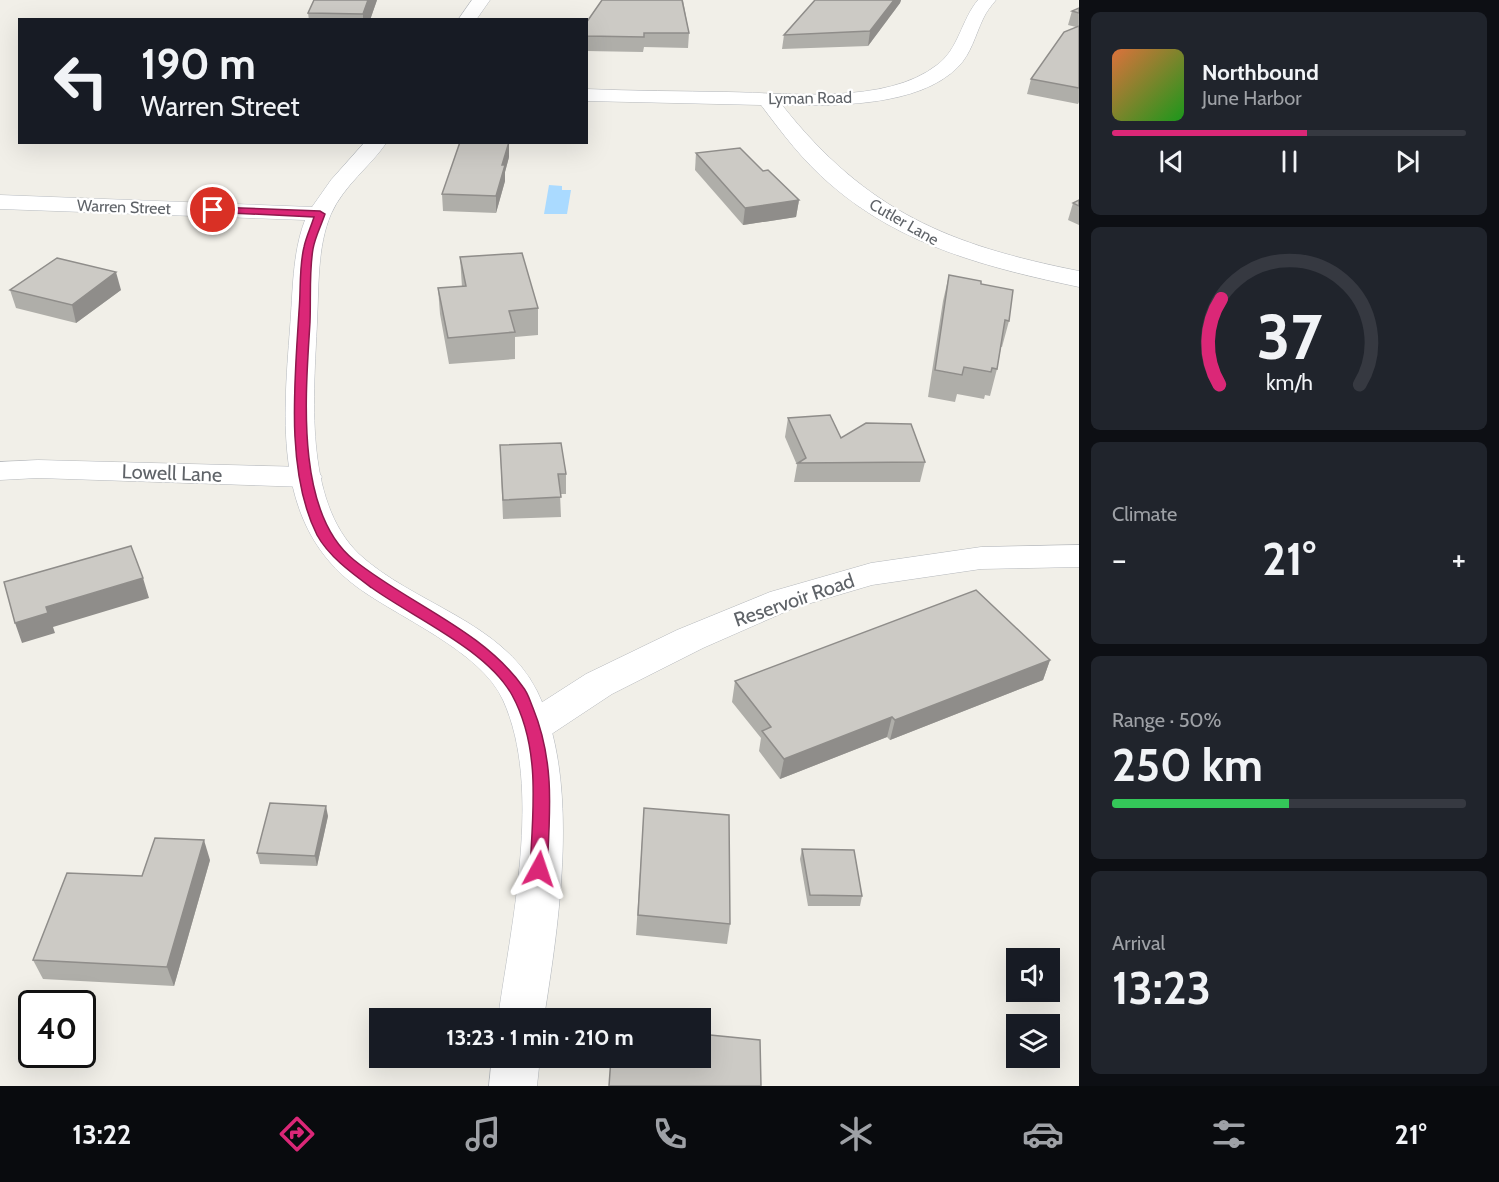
<!DOCTYPE html>
<html lang="en">
<head>
<meta charset="utf-8">
<style>
  :root { --surface:#171b24; --page:#20242c; --text:#f1f3f6; --muted:#9ea1a6; --line:#363941; --accent:#db2777 }
  body { margin:0; font-family:Cabin,sans-serif; background:var(--page); color:var(--text); height:100vh; display:flex; flex-direction:column; font-size:22px; white-space:nowrap }
  * { box-sizing:border-box; margin:0 }
  p { font-size:20px; color:var(--muted) }
  .icon { flex:none; width:33px; height:33px; fill:none; stroke:currentColor; stroke-width:2; stroke-linecap:round; stroke-linejoin:round }
  .map { position:relative; flex:1; overflow:hidden }
  .panel { display:flex; flex-direction:column; gap:12px; padding:12px; background:#0d0f14; width:420px }
  .panel>* { flex:none }
  .hud { position:absolute; left:18px; top:18px; width:570px; height:126px; border-radius:0px; box-shadow:0 6px 24px #0002; background:#171b24; color:var(--text); overflow:hidden }
  .tools { position:absolute; left:1006px; top:948px; display:grid; gap:12px }
  .tools a { display:grid; place-items:center; width:54px; height:54px; border-radius:0px; background:var(--surface); box-shadow:0 6px 24px #0002; font-size:30px }
  .speed { position:absolute; left:18px; top:990px; display:flex; gap:12px; font-size:30px; font-weight:700; text-align:center }
  .speed>* { display:grid; place-content:center; width:78px; height:78px; border-radius:50%; background:var(--surface); box-shadow:0 6px 24px #0002; line-height:1 }
  .speed .limit { border:3px solid #111; border-radius:9px; background:#fff; color:#111 }
  .pin { position:absolute; display:grid; place-items:center; width:51px; height:51px; color:#fff; margin:-26px; border:3px solid #fff; border-radius:50%; box-shadow:0 2px 6px #0007 }
  .me { position:absolute; width:66px; margin:-33px; rotate:5deg; stroke-linejoin:round; filter:drop-shadow(0 0 4px #0008) }
  .turn { display:flex; align-items:center; gap:21px; height:126px; padding:0 24px; font-size:27px }
  .turn .icon { width:78px; height:78px; stroke-width:2.5 }
  .turn b { display:block; font-size:42px; line-height:51px }
  .big { font-size:45px; font-weight:700; line-height:1.1 }
  .panel .widget { flex:1; display:flex; flex-direction:column; justify-content:center; gap:9px; min-width:0; padding:0 21px; border-radius:9px; background:var(--page) }
  .panel .dial { align-items:center; gap:0 }
  .dial svg { height:156px; overflow:visible; fill:none; stroke:var(--line); stroke-width:7; stroke-linecap:round; text-anchor:middle }
  .dial text { fill:var(--text); stroke:none }
  .song { display:flex; align-items:center; gap:18px }
  .cover { width:72px; height:72px; border-radius:9px; background:linear-gradient(135deg,hsl(20 70% 55%),hsl(120 70% 35%)) }
  .played { height:6px; border-radius:3px; background:linear-gradient(90deg,var(--accent) 55%,var(--line) 55%) }
  .keys { display:flex; justify-content:space-around; direction:ltr }
  .heat { display:flex; justify-content:space-between; align-items:center; font-size:33px; direction:ltr }
  .charge { height:9px; border-radius:4px; background:linear-gradient(90deg,#34c759 50%,var(--line) 0) }
  .trip { position:absolute; left:369px; top:1008px; width:342px; height:60px; border-radius:0px; background:var(--surface); box-shadow:0 6px 24px #0002; font-weight:700; line-height:60px; text-align:center }
  .dock { display:flex; height:96px; justify-content:space-around; align-items:center; background:#090b0e; color:var(--muted) }
  .dock .icon { width:42px; height:42px }
  .dock .active { color:var(--accent) }
  .dock b { font-size:27px; color:var(--text) }
  main { display:flex; flex:1; min-height:0 }
  .map>svg:first-child { display:block }
  .water { fill:#aadaff }
  .lines { fill:none; stroke-linecap:round; stroke-linejoin:round }
  .street-casing { stroke:#b5b8bc; stroke-width:1 }
  .secondary-casing { stroke:#b6babf; stroke-width:1 }
  .street { fill:#fff; fill-rule:evenodd }
  .secondary { fill:#fff; fill-rule:evenodd }
  .wall { fill:#afaea9 }
  .shaded-wall { fill:#8f8d8a }
  .building { fill:#cccac5; stroke:#8f8d8a; stroke-width:1.5 }
  .route { fill:#db2777; stroke:#8e194d; stroke-width:1.5 }
  .labels { text-anchor:middle; dominant-baseline:central; stroke-width:4.5; stroke-linejoin:round; paint-order:stroke }
  .far-street-label { font-size:16px; fill:#5f6368; stroke:#fff }
  .street-label { font-size:20px; fill:#5f6368; stroke:#fff }
</style>
</head>
<body>
<main>
<div class="map">
<svg width="1079" height="1086" viewBox="0 0 1079 1086">
  <rect width="100%" height="100%" fill="#f1efe8"/>
  <!-- water -->
  <polygon class="water" points="549,185 562,186 562,190 571,190 567,214 544,214"/>
  <g class="lines">
    <defs>
      <g id="street">
        <path d="M978,0h18c-5,6 -10,12 -13,19 -8,17 -12,35 -25,48 -39,40 -124,39 -176,38 85,107 167,140 297,166v16c-90,-19 -178,-41 -249,-103 -27,-23 -48,-51 -69,-79l-175,-4v-12c48,2 95,2 142,3 61,1 158,13 209,-27 22,-16 24,-45 41,-65z"/>
        <polygon points="38,460 306,467 317,470 322,477 317,484 306,487 38,478 0,480 0,462"/>
        <polygon points="1079,545 1079,567 981,569 872,585 794,608 703,648 612,694 547,737 533,742 519,737 514,727 519,717 586,674 677,630 770,592 871,563 981,547"/>
      </g>
      <g id="secondary">
        <polygon points="472,0 490,0 476,20 458,20"/>
        <path d="M365,142h22c-17,25 -43,43 -56,72 -14,33 -12,72 -14,109 -3,70 -14,177 42,231 54,50 143,67 178,137 44,89 22,231 7,327h-46c13,-94 45,-230 5,-318 -22,-49 -104,-82 -146,-113 -84,-62 -74,-166 -67,-259 3,-36 2,-74 15,-108l-305,-11v-14l312,12 19,-27z"/>
        <polygon points="492,1058 540,1058 537,1086 489,1086"/>
      </g>
    </defs>
    <!-- street casing -->
    <use href="#street" class="street-casing"/>
    <!-- secondary casing -->
    <use href="#secondary" class="secondary-casing"/>
    <!-- street -->
    <use href="#street" class="street"/>
    <!-- secondary -->
    <use href="#secondary" class="secondary"/>
  </g>
  <!-- wall -->
  <g class="wall">
    <polygon points="377,0 370,20 309,20 308,13"/>
    <polygon points="602,0 683,0 689,33 688,48 644,47 643,52 586,51 586,23"/>
    <polygon points="815,0 901,0 900,3 868,46 782,49 784,35"/>
    <polygon points="1079,8 1079,102 1078,104 1027,94 1031,79 1076,27 1068,25 1072,11"/>
    <polygon points="696,153 763,171 799,200 796,217 743,225 695,170"/>
    <polygon points="509,157 505,172 505,181 496,213 443,211 442,194"/>
    <polygon points="1079,200 1079,225 1068,220 1073,203"/>
    <polygon points="460,257 538,308 538,335 515,337 515,359 449,364 440,314 438,288 462,287"/>
    <polygon points="949,275 981,284 1009,321 1002,347 1001,347 997,369 990,396 985,395 984,399 957,394 955,402 928,397 943,301"/>
    <polygon points="10,290 121,290 76,323 16,308"/>
    <polygon points="788,418 841,438 925,462 920,482 794,482 797,465 785,437"/>
    <polygon points="500,445 566,474 566,494 560,494 561,517 503,519"/>
    <polygon points="1050,660 1043,680 890,740 887,737 780,779 759,751 761,738 732,702 735,681"/>
    <polygon points="644,808 730,924 727,944 636,935"/>
    <polygon points="328,816 317,866 260,864 257,853"/>
    <polygon points="802,849 862,896 860,906 808,906 800,859"/>
    <polygon points="210,860 174,986 43,979 33,960 142,876"/>
  </g>
  <!-- shaded-wall -->
  <g class="shaded-wall">
    <polygon points="368,0 377,0 370,20 363,20 363,14"/>
    <polygon points="894,0 901,0 900,3 868,46 870,31"/>
    <polygon points="509,142 509,157 505,172 505,181 496,213 496,196 502,165"/>
    <polygon points="799,200 796,217 743,225 745,208"/>
    <polygon points="116,272 121,290 76,323 72,305"/>
    <polygon points="143,578 149,598 53,627 55,633 22,643 15,623 46,607"/>
    <polygon points="1050,660 1043,680 890,740 895,720"/>
    <polygon points="892,717 887,737 780,779 784,759"/>
    <polygon points="326,806 328,816 317,866 315,856"/>
    <polygon points="204,840 210,860 174,986 167,967"/>
  </g>
  <!-- building -->
  <g class="building">
    <polygon points="314,0 368,0 363,14 308,13"/>
    <polygon points="602,0 682,0 689,33 644,33 644,37 586,36 586,23"/>
    <polygon points="815,0 894,0 870,31 784,35"/>
    <polygon points="1079,8 1079,13 1072,11"/>
    <polygon points="1079,26 1079,88 1031,79 1064,32"/>
    <polygon points="460,142 509,142 502,165 505,165 496,196 442,194"/>
    <polygon points="740,148 763,171 768,170 799,200 745,208 696,153"/>
    <polygon points="1079,200 1079,206 1073,203"/>
    <polygon points="522,253 538,308 509,311 515,332 448,338 438,288 466,286 460,257"/>
    <polygon points="57,258 116,272 72,305 10,290"/>
    <polygon points="949,275 981,281 981,284 1013,290 1009,321 1005,320 997,369 992,368 991,372 964,367 962,375 935,370"/>
    <polygon points="830,415 841,438 866,423 911,424 925,462 798,463 806,458 788,418"/>
    <polygon points="561,443 566,474 558,474 561,497 503,500 500,445"/>
    <polygon points="131,546 143,578 46,607 48,613 15,623 4,582"/>
    <polygon points="976,590 1050,660 895,720 892,717 784,759 762,731 771,727 735,681"/>
    <polygon points="270,803 326,806 315,856 257,853"/>
    <polygon points="644,808 729,815 730,924 638,915"/>
    <polygon points="155,838 204,840 167,967 33,960 67,873 142,876"/>
    <polygon points="802,849 854,850 862,896 810,895"/>
    <polygon points="700,1034 760,1040 761,1086 609,1086 611,1058 700,1058"/>
  </g>
  <!-- route -->
  <path class="route" d="M213,207l107,4 5,3c-4,12 -10,23 -12,35 -4,23 -2,49 -3,73 -4,68 -16,190 44,238 53,43 129,70 169,127 5,6 7,14 10,21 22,54 17,104 14,161l-2,5 -6,2 -7,-2 -2,-5c3,-58 11,-121 -18,-174 -25,-45 -98,-77 -140,-107 -19,-14 -43,-31 -55,-53 -32,-64 -22,-156 -18,-224 2,-21 0,-44 5,-64 2,-10 7,-20 10,-30l-104,-5v-4z"/>
  <g class="labels">
    <!-- far-street labels -->
    <g class="far-street-label">
      <text transform="translate(810 98) rotate(-1)">Lyman Road</text>
      <text transform="translate(124 207) rotate(2)">Warren Street</text>
      <text transform="translate(904 222) rotate(30)">Cutler Lane</text>
    </g>
    <!-- street labels -->
    <g class="street-label">
      <text transform="translate(172 473) rotate(2)">Lowell Lane</text>
      <text transform="translate(794 600) rotate(-19)">Reservoir Road</text>
    </g>
  </g>
</svg>
<div class="tools">
<a><svg class="icon" aria-label="sound" viewBox="0 0 24 24"><path d="M4 9h4l5-4v14l-5-4H4zM17 9q2 3 0 6"/></svg></a>
<a><svg class="icon" aria-label="layers" viewBox="0 0 24 24"><path d="M12 4l9 5-9 5-9-5zM3 14l9 5 9-5"/></svg></a>
</div>
<div class="speed"><div class="limit">40</div></div>
<div class="pin" style="left:213px;top:210px;background:#d93025"><svg class="icon" aria-label="arrive" viewBox="0 0 24 24"><path d="M6 21V4h12l-3 4 3 4H6"/></svg></div>
<svg class="me" style="left:539px;top:869px" viewBox="-20 -20 40 40"><path d="M0-17L14 15 0 8-14 15z" fill="#db2777" stroke="#fff" stroke-width="4"/></svg>
<div class="trip">13:23 · 1 min · 210 m</div>
<div class="hud">
<div class="turn"><svg class="icon" aria-label="left" viewBox="0 0 24 24"><path d="M17 20v-9H6M10 6l-5 5 5 5"/></svg><div><b>190 m</b>Warren Street</div></div>
</div>
</div>
<section class="panel">
<div class="widget">
<div class="song"><i class="cover"></i><div><b>Northbound</b><p>June Harbor</p></div></div>
<div class="played"></div>
<div class="keys"><svg class="icon" aria-label="previous" viewBox="0 0 24 24"><path d="M18 5L8 12l10 7zM5 5v14"/></svg><svg class="icon" aria-label="pause" viewBox="0 0 24 24"><path d="M8 5v14M16 5v14"/></svg><svg class="icon" aria-label="next" viewBox="0 0 24 24"><path d="M6 5l10 7-10 7zM19 5v14"/></svg></div>
</div>
<div class="widget dial"><svg viewBox="0 0 100 80">
<path d="M14 69A42 42 0 1 1 86 69"/>
<path d="M14 69A42 42 0 0 1 15 25" stroke="#db2777"/>
<text x="50" y="56" font-size="32" font-weight="700">37</text>
<text x="50" y="72" font-size="11">km/h</text>
</svg></div>
<div class="widget"><p>Climate</p>
<div class="heat"><a>−</a><b class="big">21°</b><a>+</a></div>
</div>
<div class="widget"><p>Range · 50%</p><b class="big">250 km</b><div class="charge"></div></div>
<div class="widget"><p>Arrival</p><b class="big">13:23</b></div>
</section>
</main>
<nav class="dock">
<b>13:22</b>
<svg class="icon active" aria-label="directions" viewBox="0 0 24 24"><path d="M12 3l9 9-9 9-9-9zM9 14v-3h6M13 9l2 2-2 2"/></svg>
<svg class="icon" aria-label="music" viewBox="0 0 24 24"><path d="M9 18V5l10-2v13"/><circle cx="6" cy="18" r="3"/><circle cx="16" cy="16" r="3"/></svg>
<svg class="icon" aria-label="phone" viewBox="0 0 24 24"><path d="M5 4h4l2 5-3 2q2 4 5 5l2-3 5 2v4C11 20 4 13 5 4z"/></svg>
<svg class="icon" aria-label="climate" viewBox="0 0 24 24"><path d="M12 3v18M4 7l16 10M4 17L20 7"/></svg>
<svg class="icon" aria-label="car" viewBox="0 0 24 24"><path d="M5 17H2v-5l4-1 3-4h7l3 4 3 1v5h-3M9 17h6M6 11h13"/><circle cx="7" cy="17" r="2"/><circle cx="17" cy="17" r="2"/></svg>
<svg class="icon" aria-label="filters" viewBox="0 0 24 24"><path d="M4 7h16M4 17h16"/><circle cx="9" cy="7" r="2"/><circle cx="15" cy="17" r="2"/></svg>
<b>21°</b>
</nav>
</body>
</html>
